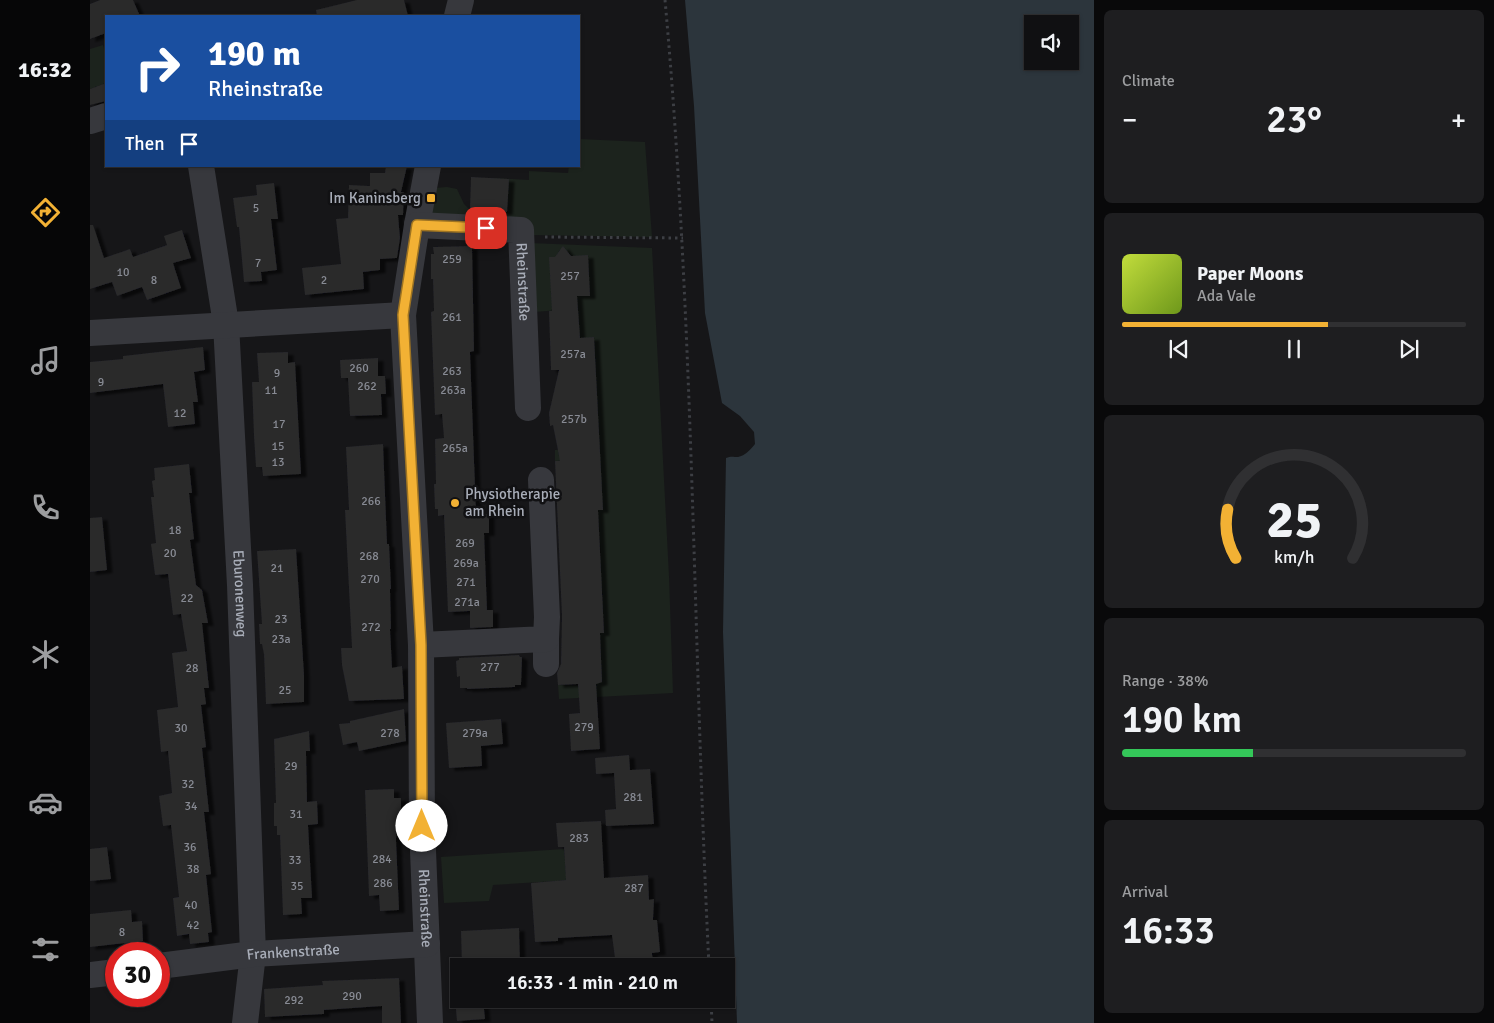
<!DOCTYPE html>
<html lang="en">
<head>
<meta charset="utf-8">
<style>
  :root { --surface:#101012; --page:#1e1e20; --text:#f1f3f6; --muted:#9c9d9f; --line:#303032; --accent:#f2b134 }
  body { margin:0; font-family:Signika,sans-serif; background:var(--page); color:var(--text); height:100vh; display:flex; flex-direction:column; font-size:19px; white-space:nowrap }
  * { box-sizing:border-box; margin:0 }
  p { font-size:16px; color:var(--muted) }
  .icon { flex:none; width:28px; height:28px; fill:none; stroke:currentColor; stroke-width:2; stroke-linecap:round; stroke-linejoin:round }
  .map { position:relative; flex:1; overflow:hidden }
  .sheet { display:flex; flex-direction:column; gap:10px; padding:10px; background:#09090a; width:400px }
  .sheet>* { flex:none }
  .top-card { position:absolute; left:15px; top:15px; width:475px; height:152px; border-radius:0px; box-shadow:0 1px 4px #0004,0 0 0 1px var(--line); background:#1a4fa0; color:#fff; overflow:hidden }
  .tools { position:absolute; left:934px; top:15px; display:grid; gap:10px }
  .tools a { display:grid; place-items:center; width:55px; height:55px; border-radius:0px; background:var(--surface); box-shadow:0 1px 4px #0004,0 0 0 1px var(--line); font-size:25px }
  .speed { position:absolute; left:15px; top:942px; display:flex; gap:10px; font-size:25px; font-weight:700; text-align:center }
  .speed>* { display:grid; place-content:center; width:65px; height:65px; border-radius:50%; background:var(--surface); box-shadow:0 1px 4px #0004,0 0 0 1px var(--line); line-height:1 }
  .speed .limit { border:8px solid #d22; background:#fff; color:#111 }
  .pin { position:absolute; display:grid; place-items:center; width:42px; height:42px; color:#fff; margin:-21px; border-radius:10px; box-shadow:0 2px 8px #0006 }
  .me { position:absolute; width:55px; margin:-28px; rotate:0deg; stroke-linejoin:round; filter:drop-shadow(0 0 4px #0008) }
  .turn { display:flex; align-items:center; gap:18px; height:105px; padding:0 20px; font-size:22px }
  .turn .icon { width:65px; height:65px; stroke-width:2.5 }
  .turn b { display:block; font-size:35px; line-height:42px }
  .then { display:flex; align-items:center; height:48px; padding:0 20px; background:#0003; gap:10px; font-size:19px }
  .big { font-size:38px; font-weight:600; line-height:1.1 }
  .sheet .widget { flex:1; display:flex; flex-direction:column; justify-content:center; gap:8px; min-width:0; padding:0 18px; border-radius:8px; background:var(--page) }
  .sheet .dial { align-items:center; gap:0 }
  .dial svg { height:130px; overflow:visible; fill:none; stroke:var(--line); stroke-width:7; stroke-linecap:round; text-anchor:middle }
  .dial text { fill:var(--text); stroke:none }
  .song { display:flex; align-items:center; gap:15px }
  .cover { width:60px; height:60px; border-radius:8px; background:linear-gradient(135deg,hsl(70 70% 55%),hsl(80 70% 35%)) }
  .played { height:5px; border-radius:2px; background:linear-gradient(90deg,var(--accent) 60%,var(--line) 60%) }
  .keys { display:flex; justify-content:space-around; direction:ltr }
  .heat { display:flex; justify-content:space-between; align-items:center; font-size:28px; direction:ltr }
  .charge { height:8px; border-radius:4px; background:linear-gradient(90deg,#34c759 38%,var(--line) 0) }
  .trip { position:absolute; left:360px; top:958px; width:285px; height:50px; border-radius:0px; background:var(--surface); box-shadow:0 1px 4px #0004,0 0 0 1px var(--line); font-weight:600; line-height:50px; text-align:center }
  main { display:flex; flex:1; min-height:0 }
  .dock { display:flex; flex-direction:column; width:90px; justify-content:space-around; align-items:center; background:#060607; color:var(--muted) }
  .dock .icon { width:35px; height:35px }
  .dock .active { color:var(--accent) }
  .dock b { font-size:22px; color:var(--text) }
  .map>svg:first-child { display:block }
  .green { fill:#1c231d }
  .water { fill:#2c353c; fill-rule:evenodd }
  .building { fill:#29292c; filter:url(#shadow) }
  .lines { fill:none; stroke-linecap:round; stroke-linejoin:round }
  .path { stroke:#3d3f44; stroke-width:3; stroke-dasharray:2.5 4; stroke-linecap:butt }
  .minor { stroke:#37383d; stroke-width:26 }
  .route-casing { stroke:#9d7322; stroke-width:12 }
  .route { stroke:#f2b134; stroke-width:9 }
  .poi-dot { fill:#f2b134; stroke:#111113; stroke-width:2 }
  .labels { text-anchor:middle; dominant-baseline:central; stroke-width:5; stroke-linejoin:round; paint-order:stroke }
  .number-label { font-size:12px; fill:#888b94 }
  .poi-label { font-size:15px; fill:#a8adb8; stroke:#111113; text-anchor:end }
  .street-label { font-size:15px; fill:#a8adb8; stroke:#111113 }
</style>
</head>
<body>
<main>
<nav class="dock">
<b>16:32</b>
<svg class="icon active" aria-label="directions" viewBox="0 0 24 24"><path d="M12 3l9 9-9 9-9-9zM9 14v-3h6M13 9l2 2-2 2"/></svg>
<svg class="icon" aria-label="music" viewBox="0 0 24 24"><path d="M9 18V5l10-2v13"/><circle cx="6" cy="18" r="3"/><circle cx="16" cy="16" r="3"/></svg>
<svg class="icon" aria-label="phone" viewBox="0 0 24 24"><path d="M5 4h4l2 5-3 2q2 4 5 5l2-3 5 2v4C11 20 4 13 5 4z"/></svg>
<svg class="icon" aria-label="climate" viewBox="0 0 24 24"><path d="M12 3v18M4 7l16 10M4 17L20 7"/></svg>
<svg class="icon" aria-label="car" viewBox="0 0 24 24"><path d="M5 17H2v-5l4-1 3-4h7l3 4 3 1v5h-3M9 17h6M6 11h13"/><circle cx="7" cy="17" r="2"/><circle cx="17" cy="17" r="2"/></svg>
<svg class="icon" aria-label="filters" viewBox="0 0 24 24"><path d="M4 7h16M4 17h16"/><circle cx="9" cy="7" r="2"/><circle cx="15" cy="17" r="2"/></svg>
</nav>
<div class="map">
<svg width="1004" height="1023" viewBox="0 0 1004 1023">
  <defs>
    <filter id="shadow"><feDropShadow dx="5.5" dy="3" stdDeviation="1" flood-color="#0009"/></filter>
  </defs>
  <rect width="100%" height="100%" fill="#161618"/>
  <!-- green -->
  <g class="green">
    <polygon points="13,45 16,55 16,83 0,89 0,49"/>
    <polygon points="489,139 555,142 562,237 440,235 341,217 346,188 357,187 367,189 374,204 380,210 417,212 418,188 403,178 439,180 439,171 478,173 479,166 489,166"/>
    <polygon points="440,243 562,248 579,576 583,693 469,699 468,685 497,686 497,684 512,682 510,633 514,633 514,616 510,616 513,599 508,559 511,558 508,510 478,460 465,461 465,450 508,448 509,437 504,338 489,338 487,296 500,295 498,256 478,256 470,250 468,257 470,310 444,312"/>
    <polygon points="474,849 476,873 496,873 498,879 403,885 399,901 354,903 351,857"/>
  </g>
  <!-- water -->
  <path class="water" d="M595,0h409v1023h-357l-14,-391 3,-174c5,-2 7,-1 12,-1 7,-1 13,-8 17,-13l-1,-12 -14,-16 -18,-13 -17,-90 -11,-207zM942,24h38v37h-38z"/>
  <!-- building -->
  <g class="building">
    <polygon points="10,0 43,0 50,16 16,16 16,33 0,39 0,4"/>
    <polygon points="267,0 314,0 318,16 227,16 226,10"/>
    <polygon points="16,83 16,101 0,105 0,89"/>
    <polygon points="296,166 317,166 311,192 314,192 313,215 308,215 310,238 307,258 290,259 290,270 273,272 274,289 215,295 212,268 251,264 246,219 258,218 259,185 280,186 280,173 295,173"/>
    <polygon points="381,177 419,179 417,212 380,210"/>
    <polygon points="184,183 188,219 181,219 187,270 171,272 172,281 154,282 149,227 147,227 143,198 167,195 166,185"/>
    <polygon points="0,225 3,225 14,258 40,249 43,257 77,245 74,236 92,230 101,258 83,263 91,288 57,300 52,287 27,296 22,282 0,289"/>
    <polygon points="382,246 384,351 380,352 386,514 399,514 399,533 394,533 397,610 403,610 403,627 380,628 380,611 358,612 354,515 348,516 348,509 345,509 344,484 346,484 345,439 354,438 352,414 345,415 341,312 344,311 343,279 341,279 341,254 344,254 343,247"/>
    <polygon points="473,246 481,256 498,255 500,296 487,296 490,338 504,337 513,510 508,510 514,633 510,633 512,682 506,684 510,749 481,751 479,714 490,713 488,684 468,685 467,673 471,664 472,616 465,461 470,461 463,425 460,426 459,413 469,370 461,370 459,311 462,311 459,257 465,257"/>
    <polygon points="113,347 115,370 104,372 108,402 103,402 105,424 78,427 73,384 0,393 0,362 33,359 33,356"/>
    <polygon points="198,352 198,363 205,362 211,474 173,476 172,467 166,467 164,436 162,382 169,382 167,353"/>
    <polygon points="288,358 288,376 295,376 296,394 291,394 292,415 260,416 258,378 251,378 250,360"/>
    <polygon points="293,444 297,544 299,544 301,589 300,589 301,629 300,629 302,668 312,666 314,699 259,701 252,665 251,648 262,648 255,510 259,510 256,447"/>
    <polygon points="99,464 102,493 99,493 104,539 100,540 106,585 112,590 118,623 112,623 119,688 114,688 116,704 111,705 116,747 112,748 119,812 114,812 121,874 116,875 122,932 118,933 119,942 100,944 99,934 87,936 83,898 89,897 81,825 73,826 69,796 82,793 78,751 71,752 67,710 88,707 82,653 97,651 91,614 83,615 78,574 65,575 61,544 66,543 61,497 64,497 62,481 65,480 64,468"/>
    <polygon points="12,517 17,570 0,572 0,518"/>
    <polygon points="206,549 214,675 214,702 176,704 174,654 172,644 170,644 169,624 172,624 167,551"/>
    <polygon points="429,655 430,657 432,657 431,685 425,685 425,687 377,689 377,688 370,688 370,676 367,677 366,661 369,660 369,658"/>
    <polygon points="314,709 316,741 269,751 267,742 253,745 249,724 260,723 260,721"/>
    <polygon points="411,719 413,744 391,746 392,766 359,768 356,723"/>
    <polygon points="219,731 220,751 216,751 217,802 227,801 228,824 218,825 222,898 211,898 212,914 193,915 190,835 187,835 187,826 184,826 184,803 186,803 184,739"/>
    <polygon points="539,755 540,770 560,769 564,824 516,826 515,810 526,809 524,773 506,774 505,758"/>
    <polygon points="304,789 304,798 311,798 311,821 307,821 306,840 309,910 290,911 289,895 279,896 275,790"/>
    <polygon points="511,821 514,878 558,875 559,900 564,899 563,920 567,920 570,952 562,953 563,966 526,966 522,935 468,938 468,941 445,942 441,883 476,880 474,847 468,847 466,823"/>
    <polygon points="17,847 21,879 0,881 0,849"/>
    <polygon points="41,910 42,922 52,921 53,941 0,947 0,914"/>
    <polygon points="429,928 430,966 372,966 371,931"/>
    <polygon points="309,978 311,1023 292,1023 292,1006 234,1010 234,1014 175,1017 174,989 233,985 232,981"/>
    <polygon points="365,999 393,999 395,1019 367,1021"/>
  </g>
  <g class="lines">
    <!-- path -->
    <g class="path">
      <path d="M575,0c29,321 28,644 44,966"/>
      <polyline points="455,237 593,238"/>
      <polyline points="621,999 622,1023"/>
    </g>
    <!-- minor -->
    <g class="minor">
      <polyline points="367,16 371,0"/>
      <polyline points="0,121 16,116"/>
      <path id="s1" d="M111,166l25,158 14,261 13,369 -8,69"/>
      <path id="s2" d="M338,166l-11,59 -14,90 18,330 1,181 8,197"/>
      <path id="s3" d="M327,225l104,5 7,178"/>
      <polyline points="0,333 313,315"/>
      <polyline points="456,639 456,664"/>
      <polyline points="331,645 456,639 457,617 451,480"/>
      <path id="s4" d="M69,966l94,-12 174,-10"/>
      <polyline points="0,975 26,972"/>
    </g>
  </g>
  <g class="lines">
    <defs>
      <polyline id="route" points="332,826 331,645 313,315 327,225 396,228"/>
    </defs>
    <!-- route casing -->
    <use href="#route" class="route-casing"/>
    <!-- route -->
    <use href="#route" class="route"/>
  </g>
  <!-- markers -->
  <g class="poi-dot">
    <rect x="336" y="193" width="10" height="10" rx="2.5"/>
    <circle cx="365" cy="503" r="5"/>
  </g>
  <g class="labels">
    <!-- number labels -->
    <g class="number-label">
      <text x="166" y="208">5</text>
      <text x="362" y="259">259</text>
      <text x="168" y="263">7</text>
      <text x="33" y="272">10</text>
      <text x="480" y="276">257</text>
      <text x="64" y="280">8</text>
      <text x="234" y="280">2</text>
      <text x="362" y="317">261</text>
      <text x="483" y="354">257a</text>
      <text x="269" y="368">260</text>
      <text x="362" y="371">263</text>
      <text x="187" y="373">9</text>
      <text x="11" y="382">9</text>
      <text x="277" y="386">262</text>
      <text x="181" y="390">11</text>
      <text x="363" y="390">263a</text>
      <text x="90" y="413">12</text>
      <text x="484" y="419">257b</text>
      <text x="189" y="424">17</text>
      <text x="188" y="446">15</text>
      <text x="365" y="448">265a</text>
      <text x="188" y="462">13</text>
      <text x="281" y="501">266</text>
      <text x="85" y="530">18</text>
      <text x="375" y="543">269</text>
      <text x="80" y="553">20</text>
      <text x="279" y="556">268</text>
      <text x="376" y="563">269a</text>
      <text x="187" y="568">21</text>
      <text x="280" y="579">270</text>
      <text x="376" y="582">271</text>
      <text x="97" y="598">22</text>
      <text x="377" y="602">271a</text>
      <text x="191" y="619">23</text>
      <text x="281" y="627">272</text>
      <text x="191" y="639">23a</text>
      <text x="400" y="667">277</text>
      <text x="102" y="668">28</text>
      <text x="195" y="690">25</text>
      <text x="494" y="727">279</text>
      <text x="91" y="728">30</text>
      <text x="300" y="733">278</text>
      <text x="385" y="733">279a</text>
      <text x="201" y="766">29</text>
      <text x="98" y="784">32</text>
      <text x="543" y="797">281</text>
      <text x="101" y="806">34</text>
      <text x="206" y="814">31</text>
      <text x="489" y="838">283</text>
      <text x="100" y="847">36</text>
      <text x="292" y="859">284</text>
      <text x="205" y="860">33</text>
      <text x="103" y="869">38</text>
      <text x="293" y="883">286</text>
      <text x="207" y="886">35</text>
      <text x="544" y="888">287</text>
      <text x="101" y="905">40</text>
      <text x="103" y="925">42</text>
      <text x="32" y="932">8</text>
      <text x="262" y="996">290</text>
      <text x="204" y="1000">292</text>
    </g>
    <!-- poi labels -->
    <g class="poi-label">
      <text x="331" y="198">Im Kaninsberg</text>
      <text x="375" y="494" text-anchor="start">Physiotherapie<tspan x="375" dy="17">am Rhein</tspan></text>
    </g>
    <!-- street labels -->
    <g class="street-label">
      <text stroke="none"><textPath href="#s3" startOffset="156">Rheinstraße</textPath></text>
      <text stroke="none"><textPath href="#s1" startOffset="430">Eburonenweg</textPath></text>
      <text stroke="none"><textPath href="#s2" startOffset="745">Rheinstraße</textPath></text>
      <text stroke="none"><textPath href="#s4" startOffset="135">Frankenstraße</textPath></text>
    </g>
  </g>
</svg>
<div class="tools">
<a><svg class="icon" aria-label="sound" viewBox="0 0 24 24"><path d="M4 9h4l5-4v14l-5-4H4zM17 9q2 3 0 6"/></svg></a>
</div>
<div class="speed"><div class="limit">30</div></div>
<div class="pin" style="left:396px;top:228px;background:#d93025"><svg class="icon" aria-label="arrive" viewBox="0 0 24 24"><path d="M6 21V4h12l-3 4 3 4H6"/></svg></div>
<svg class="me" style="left:332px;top:826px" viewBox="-20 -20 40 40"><circle r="19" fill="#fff"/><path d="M0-13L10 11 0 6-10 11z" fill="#f2b134"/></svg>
<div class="trip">16:33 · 1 min · 210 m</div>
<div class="top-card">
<div class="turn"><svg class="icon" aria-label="right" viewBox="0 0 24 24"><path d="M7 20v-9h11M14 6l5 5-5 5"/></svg><div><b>190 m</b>Rheinstraße</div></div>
<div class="then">Then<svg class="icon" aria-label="arrive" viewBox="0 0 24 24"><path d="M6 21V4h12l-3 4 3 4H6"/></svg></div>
</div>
</div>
<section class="sheet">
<div class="widget"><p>Climate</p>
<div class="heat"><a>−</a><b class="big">23°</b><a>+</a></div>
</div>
<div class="widget">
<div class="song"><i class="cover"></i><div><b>Paper Moons</b><p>Ada Vale</p></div></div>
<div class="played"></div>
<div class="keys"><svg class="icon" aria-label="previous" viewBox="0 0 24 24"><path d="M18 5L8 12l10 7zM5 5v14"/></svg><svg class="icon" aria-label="pause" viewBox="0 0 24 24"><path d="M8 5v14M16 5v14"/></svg><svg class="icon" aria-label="next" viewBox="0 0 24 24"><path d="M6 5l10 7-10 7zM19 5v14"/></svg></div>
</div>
<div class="widget dial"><svg viewBox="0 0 100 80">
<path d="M14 69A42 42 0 1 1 86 69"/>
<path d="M14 69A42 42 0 0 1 9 39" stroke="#f2b134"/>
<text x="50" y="56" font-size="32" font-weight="700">25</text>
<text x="50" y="72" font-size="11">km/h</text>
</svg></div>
<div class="widget"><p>Range · 38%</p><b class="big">190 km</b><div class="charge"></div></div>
<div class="widget"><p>Arrival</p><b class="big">16:33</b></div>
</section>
</main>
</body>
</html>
